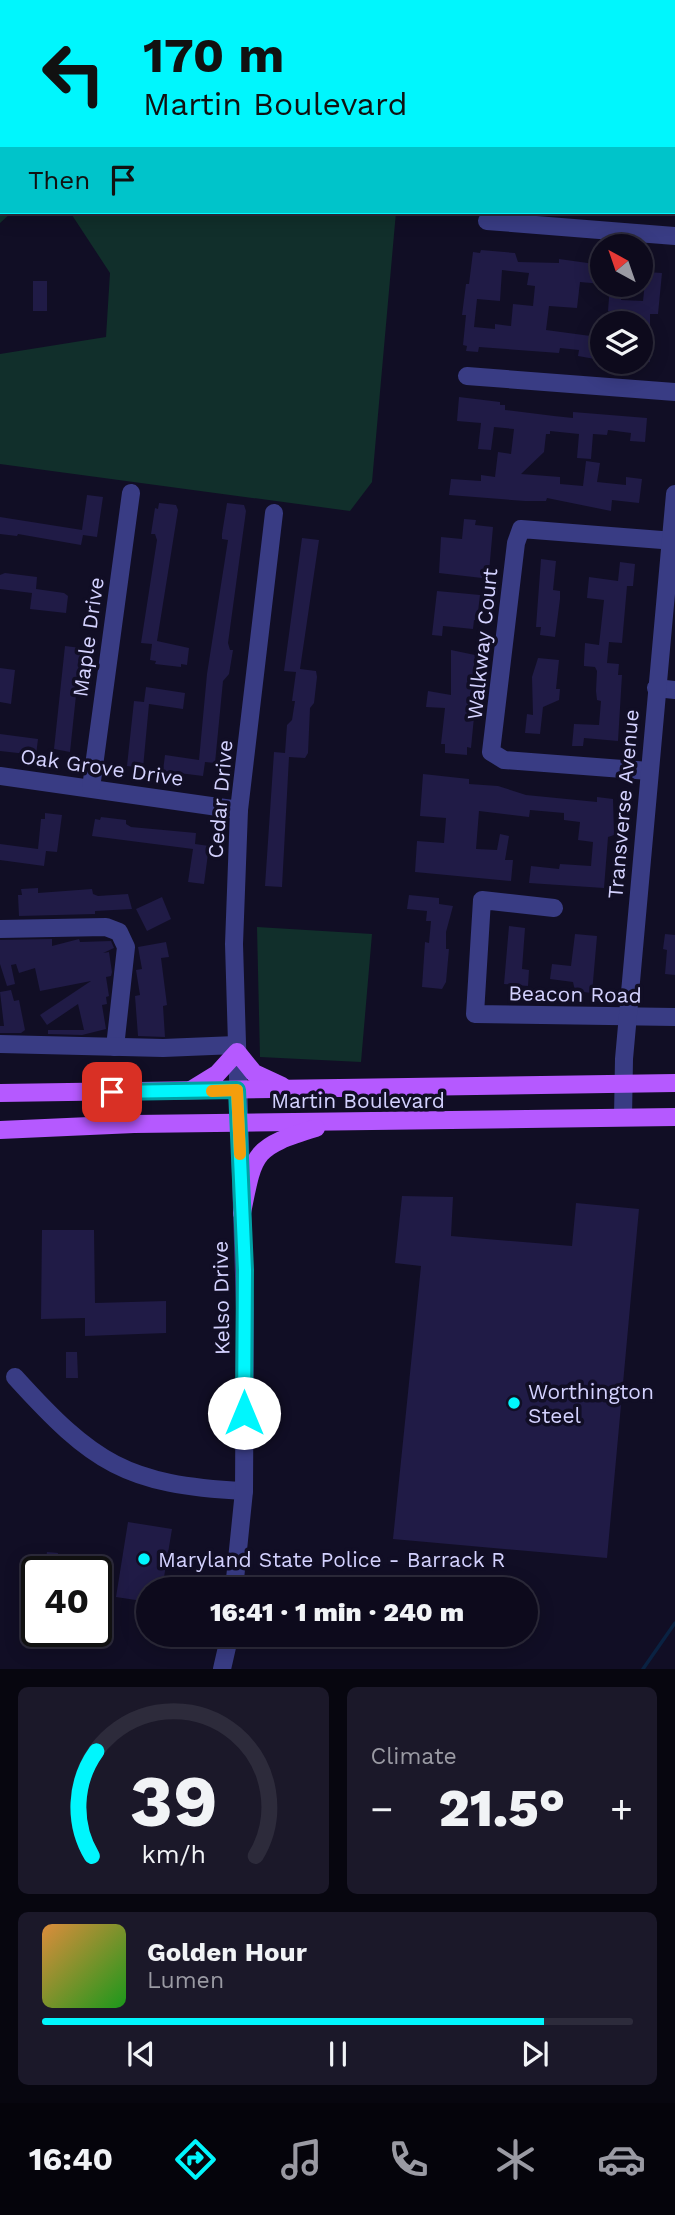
<!DOCTYPE html>
<html lang="en">
<head>
<meta charset="utf-8">
<style>
  :root { --surface:#0d0a1c; --page:#1b1829; --text:#f1f3f6; --muted:#9a9aa3; --line:#2d2b3b; --accent:#00f6fd }
  body { margin:0; font-family:"Work Sans",sans-serif; background:var(--page); color:var(--text); height:100vh; display:flex; flex-direction:column; font-size:26px; white-space:nowrap }
  * { box-sizing:border-box; margin:0 }
  p { font-size:23px; color:var(--muted) }
  .icon { flex:none; width:38px; height:38px; fill:none; stroke:currentColor; stroke-width:2; stroke-linecap:round; stroke-linejoin:round }
  .map { position:relative; height:1669px; overflow:hidden }
  .panel { display:flex; flex-direction:column; gap:18px; padding:18px; background:#07060f; flex:1 }
  .panel>* { flex:none }
  .banner { position:absolute; left:0px; top:0px; width:676px; height:214px; box-shadow:0 4px 18px #0003,0 0 0 2px var(--line); background:#00f6fd; color:#111; overflow:hidden }
  .needle { width:46px; rotate:320deg }
  .tools { position:absolute; left:590px; top:234px; display:grid; gap:14px }
  .tools a { display:grid; place-items:center; width:63px; height:63px; border-radius:50%; background:var(--surface); box-shadow:0 4px 18px #0003,0 0 0 2px var(--line); font-size:35px }
  .speed { position:absolute; left:21px; top:1556px; display:flex; gap:14px; font-size:35px; font-weight:700; text-align:center }
  .speed>* { display:grid; place-content:center; width:91px; height:91px; border-radius:50%; background:var(--surface); box-shadow:0 4px 18px #0003,0 0 0 2px var(--line); line-height:1 }
  .speed .limit { border:4px solid #111; border-radius:10px; background:#fff; color:#111 }
  .pin { position:absolute; display:grid; place-items:center; width:60px; height:60px; color:#fff; margin:-30px; border-radius:14px; box-shadow:0 4px 10px #0006 }
  .me { position:absolute; width:77px; margin:-38px; rotate:0deg; stroke-linejoin:round; filter:drop-shadow(0 0 5px #0008) }
  .turn { display:flex; align-items:center; gap:24px; height:147px; padding:0 28px; font-size:32px }
  .turn .icon { width:91px; height:91px; stroke-width:2.5 }
  .turn b { display:block; font-size:49px; line-height:60px }
  .then { display:flex; align-items:center; height:66px; padding:0 28px; background:#0003; gap:14px; font-size:26px }
  .big { font-size:52px; font-weight:800; line-height:1.1 }
  .panel .tile { flex:1; display:flex; flex-direction:column; justify-content:center; gap:10px; min-width:0; padding:0 24px; border-radius:10px; background:var(--page) }
  .panel .dial { align-items:center; gap:0 }
  .dial svg { height:182px; overflow:visible; fill:none; stroke:var(--line); stroke-width:7; stroke-linecap:round; text-anchor:middle }
  .dial text { fill:var(--text); stroke:none }
  .song { display:flex; align-items:center; gap:21px }
  .cover { width:84px; height:84px; border-radius:10px; background:linear-gradient(135deg,hsl(30 70% 55%),hsl(120 70% 35%)) }
  .played { height:7px; border-radius:4px; background:linear-gradient(90deg,var(--accent) 85%,var(--line) 85%) }
  .keys { display:flex; justify-content:space-around; direction:ltr }
  .heat { display:flex; justify-content:space-between; align-items:center; font-size:38px; direction:ltr }
  .panel .tiles { flex:1; display:grid; gap:18px; grid-template-columns:1fr 1fr }
  .tile:last-child { grid-column:span 2 }
  .trip { position:absolute; left:136px; top:1577px; width:402px; height:70px; border-radius:35px; background:var(--surface); box-shadow:0 4px 18px #0003,0 0 0 2px var(--line); font-weight:800; line-height:70px; text-align:center }
  .tab-bar { display:flex; height:112px; justify-content:space-around; align-items:center; background:#05040b; color:var(--muted) }
  .tab-bar .icon { width:49px; height:49px }
  .tab-bar .active { color:var(--accent) }
  .tab-bar b { font-size:32px; color:var(--text) }
  .map>svg:first-child { display:block }
  .green { fill:#112f2b }
  .lines { fill:none; stroke-linecap:round; stroke-linejoin:round }
  .stream { stroke:#0a2242; stroke-width:3.5 }
  .building { fill:#201b46; fill-rule:evenodd }
  .minor { stroke:#393c84; stroke-width:18 }
  .major { stroke:#b559ff; stroke-width:18 }
  .route-casing { stroke:#00a0a4; stroke-width:18 }
  .route { stroke:#00f6fd; stroke-width:12 }
  .slow { stroke:#f59e0b; stroke-width:12 }
  .poi-dot { fill:#00f6fd; stroke:#110e25; stroke-width:2.5 }
  .labels { text-anchor:middle; dominant-baseline:central; stroke-width:7; stroke-linejoin:round; paint-order:stroke }
  .street-label { font-size:21px; fill:#d4d2ff; stroke:#110e25 }
  .poi-label { font-size:21px; fill:#d4d2ff; stroke:#110e25; text-anchor:start }
</style>
</head>
<body>
<div class="map">
<svg width="675" height="1669" viewBox="0 0 675 1669">
  <rect width="100%" height="100%" fill="#110e25"/>
  <!-- green -->
  <g class="green">
    <polygon points="0,0 414,0 2,2 2,212 12,212 0,223"/>
    <polygon points="70,212 396,212 372,482 350,511 0,464 0,354 106,337 110,273"/>
    <polygon points="257,927 372,934 361,1062 260,1057"/>
  </g>
  <g class="lines">
    <!-- stream -->
    <polyline class="stream" points="643,1669 675,1623"/>
  </g>
  <!-- building -->
  <g class="building">
    <path d="M481,250l34,3 3,9 41,1v-4l43,6v19l-22,-2 -3,26 -28,-2 -3,24 52,7 -3,22 -17,-3 1,-6 -19,-2 -1,5 -80,-6 -1,5 -12,-1 1,-5 -4,-1 3,-30h-4l4,-31h3l4,-32 7,1zM502,270l27,3 -2,12 8,1 -2,20 -20,-2 -2,22 -16,-2v5l-21,-2 3,-28 23,2z"/>
    <polygon points="646,272 662,273 658,314 650,314 650,362 640,361 640,322 637,322 637,314 608,311 610,285 622,285 621,300 643,301"/>
    <rect x="33" y="281" width="14" height="30"/>
    <polygon points="459,397 500,402 500,405 505,405 505,410 554,416 573,418 573,412 647,418 645,442 630,441 631,433 608,430 607,435 593,434 591,459 577,458 579,434 550,431 550,434 546,434 544,452 521,474 560,477 560,484 583,486 586,461 600,463 597,482 626,485 626,477 642,479 639,503 612,500 611,511 547,498 546,501 525,501 449,495 451,479 481,481 481,475 495,477 498,452 511,454 514,429 494,427 491,450 478,449 481,423 457,421"/>
    <polygon points="87,495 103,497 97,537 83,535 81,545 18,534 17,536 0,534 0,517 82,530"/>
    <polygon points="159,503 176,505 178,510 157,641 189,648 187,665 181,664 181,667 155,664 156,661 150,660 152,644 141,643 157,540 155,534 151,534 155,508 158,509"/>
    <polygon points="227,503 244,505 246,511 228,643 230,650 233,650 229,674 223,681 215,763 205,762 203,776 163,771 165,755 199,760 207,674 228,540 222,539 222,534"/>
    <polygon points="464,519 476,520 475,525 493,527 489,572 483,572 482,578 439,573 441,537 462,539"/>
    <polygon points="302,538 319,540 300,669 316,671 317,677 314,703 310,708 308,753 305,758 289,757 282,887 265,886 274,752 285,753 287,725 292,720 295,701 292,701 296,672 284,671"/>
    <polygon points="541,559 556,561 553,590 560,591 560,599 555,637 540,635 541,627 536,627"/>
    <polygon points="620,562 635,564 633,586 627,586 622,643 609,642 607,663 619,664 618,675 622,675 618,741 584,738 583,746 572,746 574,724 599,725 601,701 597,700 596,691 597,671 595,667 584,666 584,661 585,643 599,645 604,600 587,598 589,577 618,581"/>
    <polygon points="5,573 37,577 36,589 64,593 68,596 66,613 30,609 32,593 0,589 0,575"/>
    <polygon points="437,591 480,595 477,620 474,620 473,629 443,626 442,636 432,635"/>
    <polygon points="65,646 81,648 70,752 54,749"/>
    <polygon points="451,650 475,655 470,717 474,717 471,748 467,747 467,755 445,753 445,744 441,744 445,708 426,707 428,691 451,695"/>
    <polygon points="538,658 559,660 556,689 560,689 559,700 543,707 540,734 525,733 527,714 533,715 532,677"/>
    <polygon points="0,668 15,670 11,704 0,702"/>
    <polygon points="146,687 185,693 183,709 149,704 143,768 127,766 134,701 144,702"/>
    <polygon points="0,734 38,739 36,755 0,751"/>
    <polygon points="423,774 469,779 469,784 498,786 526,795 597,802 597,797 613,799 614,835 608,837 604,888 529,883 531,866 559,869 560,864 591,866 593,842 578,840 580,822 564,820 564,813 530,810 529,817 479,811 476,849 497,850 500,834 509,836 505,860 513,860 511,881 415,872 417,841 444,843 446,818 420,816"/>
    <polygon points="45,813 62,815 57,852 46,851 44,866 0,860 0,844 38,849 41,819 45,819"/>
    <polygon points="101,817 126,820 126,824 131,827 196,833 195,844 209,846 204,884 188,882 193,849 92,836 95,819 100,820"/>
    <polygon points="38,888 38,893 92,889 93,894 98,896 128,894 132,909 95,911 95,914 19,916 18,895 22,895 21,889"/>
    <polygon points="409,895 439,898 439,904 453,906 446,932 446,949 449,949 446,982 442,989 422,987 425,942 429,943 431,921 426,921 427,911 407,909"/>
    <polygon points="162,897 171,919 147,931 136,909"/>
    <polygon points="509,926 525,928 522,969 529,970 528,986 504,984"/>
    <polygon points="575,934 597,936 592,993 575,991 573,982 550,979 552,964 571,966"/>
    <polygon points="665,934 675,935 675,975 665,974 667,950 663,949"/>
    <polygon points="52,939 52,946 79,939 80,942 111,941 114,948 103,953 109,952 112,972 111,976 106,977 109,996 106,997 107,1004 102,1005 106,1029 82,1035 48,1034 48,1030 84,1030 78,1004 47,1025 40,1015 91,981 40,991 35,968 19,973 16,964 11,965 15,984 7,986 0,964 0,940"/>
    <polygon points="166,942 169,957 161,958 167,1005 163,1006 165,1037 138,1036 135,996 140,995 136,970 142,969 138,947"/>
    <polygon points="11,990 14,1001 19,1000 25,1030 21,1033 0,1033 0,1026 4,1026 0,992"/>
    <polygon points="402,1196 453,1197 451,1236 572,1246 576,1203 639,1209 607,1558 393,1539 421,1266 395,1263"/>
    <polygon points="42,1230 94,1230 95,1303 166,1301 166,1333 85,1336 85,1318 41,1319"/>
    <polygon points="66,1352 77,1352 78,1378 66,1378"/>
    <polygon points="128,1522 172,1529 162,1589 149,1589 149,1602 116,1597"/>
    <polygon points="47,1552 58,1553 57,1562 80,1565 80,1572 44,1572"/>
  </g>
  <g class="lines">
    <!-- minor -->
    <g class="minor">
      <polyline points="674,75 675,75"/>
      <polyline points="487,221 675,236"/>
      <polyline points="467,376 675,392"/>
      <polyline points="656,688 675,690"/>
      <polyline points="649,771 504,760 491,752 516,543 521,529 675,541"/>
      <polyline points="0,776 239,810"/>
      <polyline points="91,788 131,493"/>
      <polyline points="554,908 482,900 475,1014 675,1017"/>
      <polyline points="0,929 106,927 119,932 126,947 115,1047"/>
      <polyline points="0,1044 163,1048 236,1045"/>
      <polyline points="623,1117 624,1059 675,494"/>
      <path d="M15,1377c78,86 111,108 229,114"/>
      <polyline points="234,1589 244,1491 245,1309 234,944 239,810 274,513"/>
      <polyline points="222,1669 230,1634"/>
    </g>
    <!-- major -->
    <g class="major">
      <polyline points="191,1090 217,1074 237,1052 254,1073 282,1086"/>
      <polyline points="0,1093 675,1083"/>
      <polyline points="0,1130 134,1124 675,1117"/>
      <path d="M242,1213c12,-62 12,-66 74,-85"/>
    </g>
  </g>
  <g class="lines">
    <defs>
      <polyline id="route" points="112,1092 237,1090 245,1270 244,1413"/>
    </defs>
    <!-- route casing -->
    <use href="#route" class="route-casing"/>
    <!-- route -->
    <use href="#route" class="route"/>
    <!-- slow -->
    <polyline class="slow" points="212,1091 237,1090 240,1154"/>
  </g>
  <!-- markers -->
  <g class="poi-dot">
    <circle cx="514" cy="1403" r="7"/>
    <circle cx="144" cy="1559" r="7"/>
  </g>
  <g class="labels">
    <!-- street labels -->
    <g class="street-label">
      <text transform="translate(88 637) rotate(-82)">Maple Drive</text>
      <text transform="translate(482 644) rotate(-84)">Walkway Court</text>
      <text transform="translate(102 767) rotate(8)">Oak Grove Drive</text>
      <text transform="translate(220 799) rotate(-85)">Cedar Drive</text>
      <text transform="translate(623 804) rotate(-85)">Transverse Avenue</text>
      <text transform="translate(575 994) rotate(1)">Beacon Road</text>
      <text x="358" y="1100">Martin Boulevard</text>
      <text transform="translate(221 1298) rotate(-91)">Kelso Drive</text>
    </g>
    <!-- poi labels -->
    <g class="poi-label">
      <text x="528" y="1391">Worthington<tspan x="528" dy="24">Steel</tspan></text>
      <text x="158" y="1559">Maryland State Police - Barrack R</text>
    </g>
  </g>
</svg>
<div class="tools">
<a><svg class="needle" viewBox="-14 -14 28 28"><path d="M0-13l5 13h-10z" fill="#e53935"/><path d="M0 13l5-13h-10z" fill="#9a9aa3"/></svg></a>
<a><svg class="icon" aria-label="layers" viewBox="0 0 24 24"><path d="M12 4l9 5-9 5-9-5zM3 14l9 5 9-5"/></svg></a>
</div>
<div class="speed"><div class="limit">40</div></div>
<div class="pin" style="left:112px;top:1092px;background:#d93025"><svg class="icon" aria-label="arrive" viewBox="0 0 24 24"><path d="M6 21V4h12l-3 4 3 4H6"/></svg></div>
<svg class="me" style="left:244px;top:1413px" viewBox="-20 -20 40 40"><circle r="19" fill="#fff"/><path d="M0-13L10 11 0 6-10 11z" fill="#00f6fd"/></svg>
<div class="trip">16:41 · 1 min · 240 m</div>
<div class="banner">
<div class="turn"><svg class="icon" aria-label="left" viewBox="0 0 24 24"><path d="M17 20v-9H6M10 6l-5 5 5 5"/></svg><div><b>170 m</b>Martin Boulevard</div></div>
<div class="then">Then<svg class="icon" aria-label="arrive" viewBox="0 0 24 24"><path d="M6 21V4h12l-3 4 3 4H6"/></svg></div>
</div>
</div>
<section class="panel">
<div class="tiles">
<div class="tile dial"><svg viewBox="0 0 100 80">
<path d="M14 69A42 42 0 1 1 86 69"/>
<path d="M14 69A42 42 0 0 1 16 23" stroke="#00f6fd"/>
<text x="50" y="56" font-size="32" font-weight="700">39</text>
<text x="50" y="72" font-size="11">km/h</text>
</svg></div>
<div class="tile"><p>Climate</p>
<div class="heat"><a>−</a><b class="big">21.5°</b><a>+</a></div>
</div>
<div class="tile">
<div class="song"><i class="cover"></i><div><b>Golden Hour</b><p>Lumen</p></div></div>
<div class="played"></div>
<div class="keys"><svg class="icon" aria-label="previous" viewBox="0 0 24 24"><path d="M18 5L8 12l10 7zM5 5v14"/></svg><svg class="icon" aria-label="pause" viewBox="0 0 24 24"><path d="M8 5v14M16 5v14"/></svg><svg class="icon" aria-label="next" viewBox="0 0 24 24"><path d="M6 5l10 7-10 7zM19 5v14"/></svg></div>
</div>
</div>
</section>
<nav class="tab-bar">
<b>16:40</b>
<svg class="icon active" aria-label="directions" viewBox="0 0 24 24"><path d="M12 3l9 9-9 9-9-9zM9 14v-3h6M13 9l2 2-2 2"/></svg>
<svg class="icon" aria-label="music" viewBox="0 0 24 24"><path d="M9 18V5l10-2v13"/><circle cx="6" cy="18" r="3"/><circle cx="16" cy="16" r="3"/></svg>
<svg class="icon" aria-label="phone" viewBox="0 0 24 24"><path d="M5 4h4l2 5-3 2q2 4 5 5l2-3 5 2v4C11 20 4 13 5 4z"/></svg>
<svg class="icon" aria-label="climate" viewBox="0 0 24 24"><path d="M12 3v18M4 7l16 10M4 17L20 7"/></svg>
<svg class="icon" aria-label="car" viewBox="0 0 24 24"><path d="M5 17H2v-5l4-1 3-4h7l3 4 3 1v5h-3M9 17h6M6 11h13"/><circle cx="7" cy="17" r="2"/><circle cx="17" cy="17" r="2"/></svg>
</nav>
</body>
</html>
